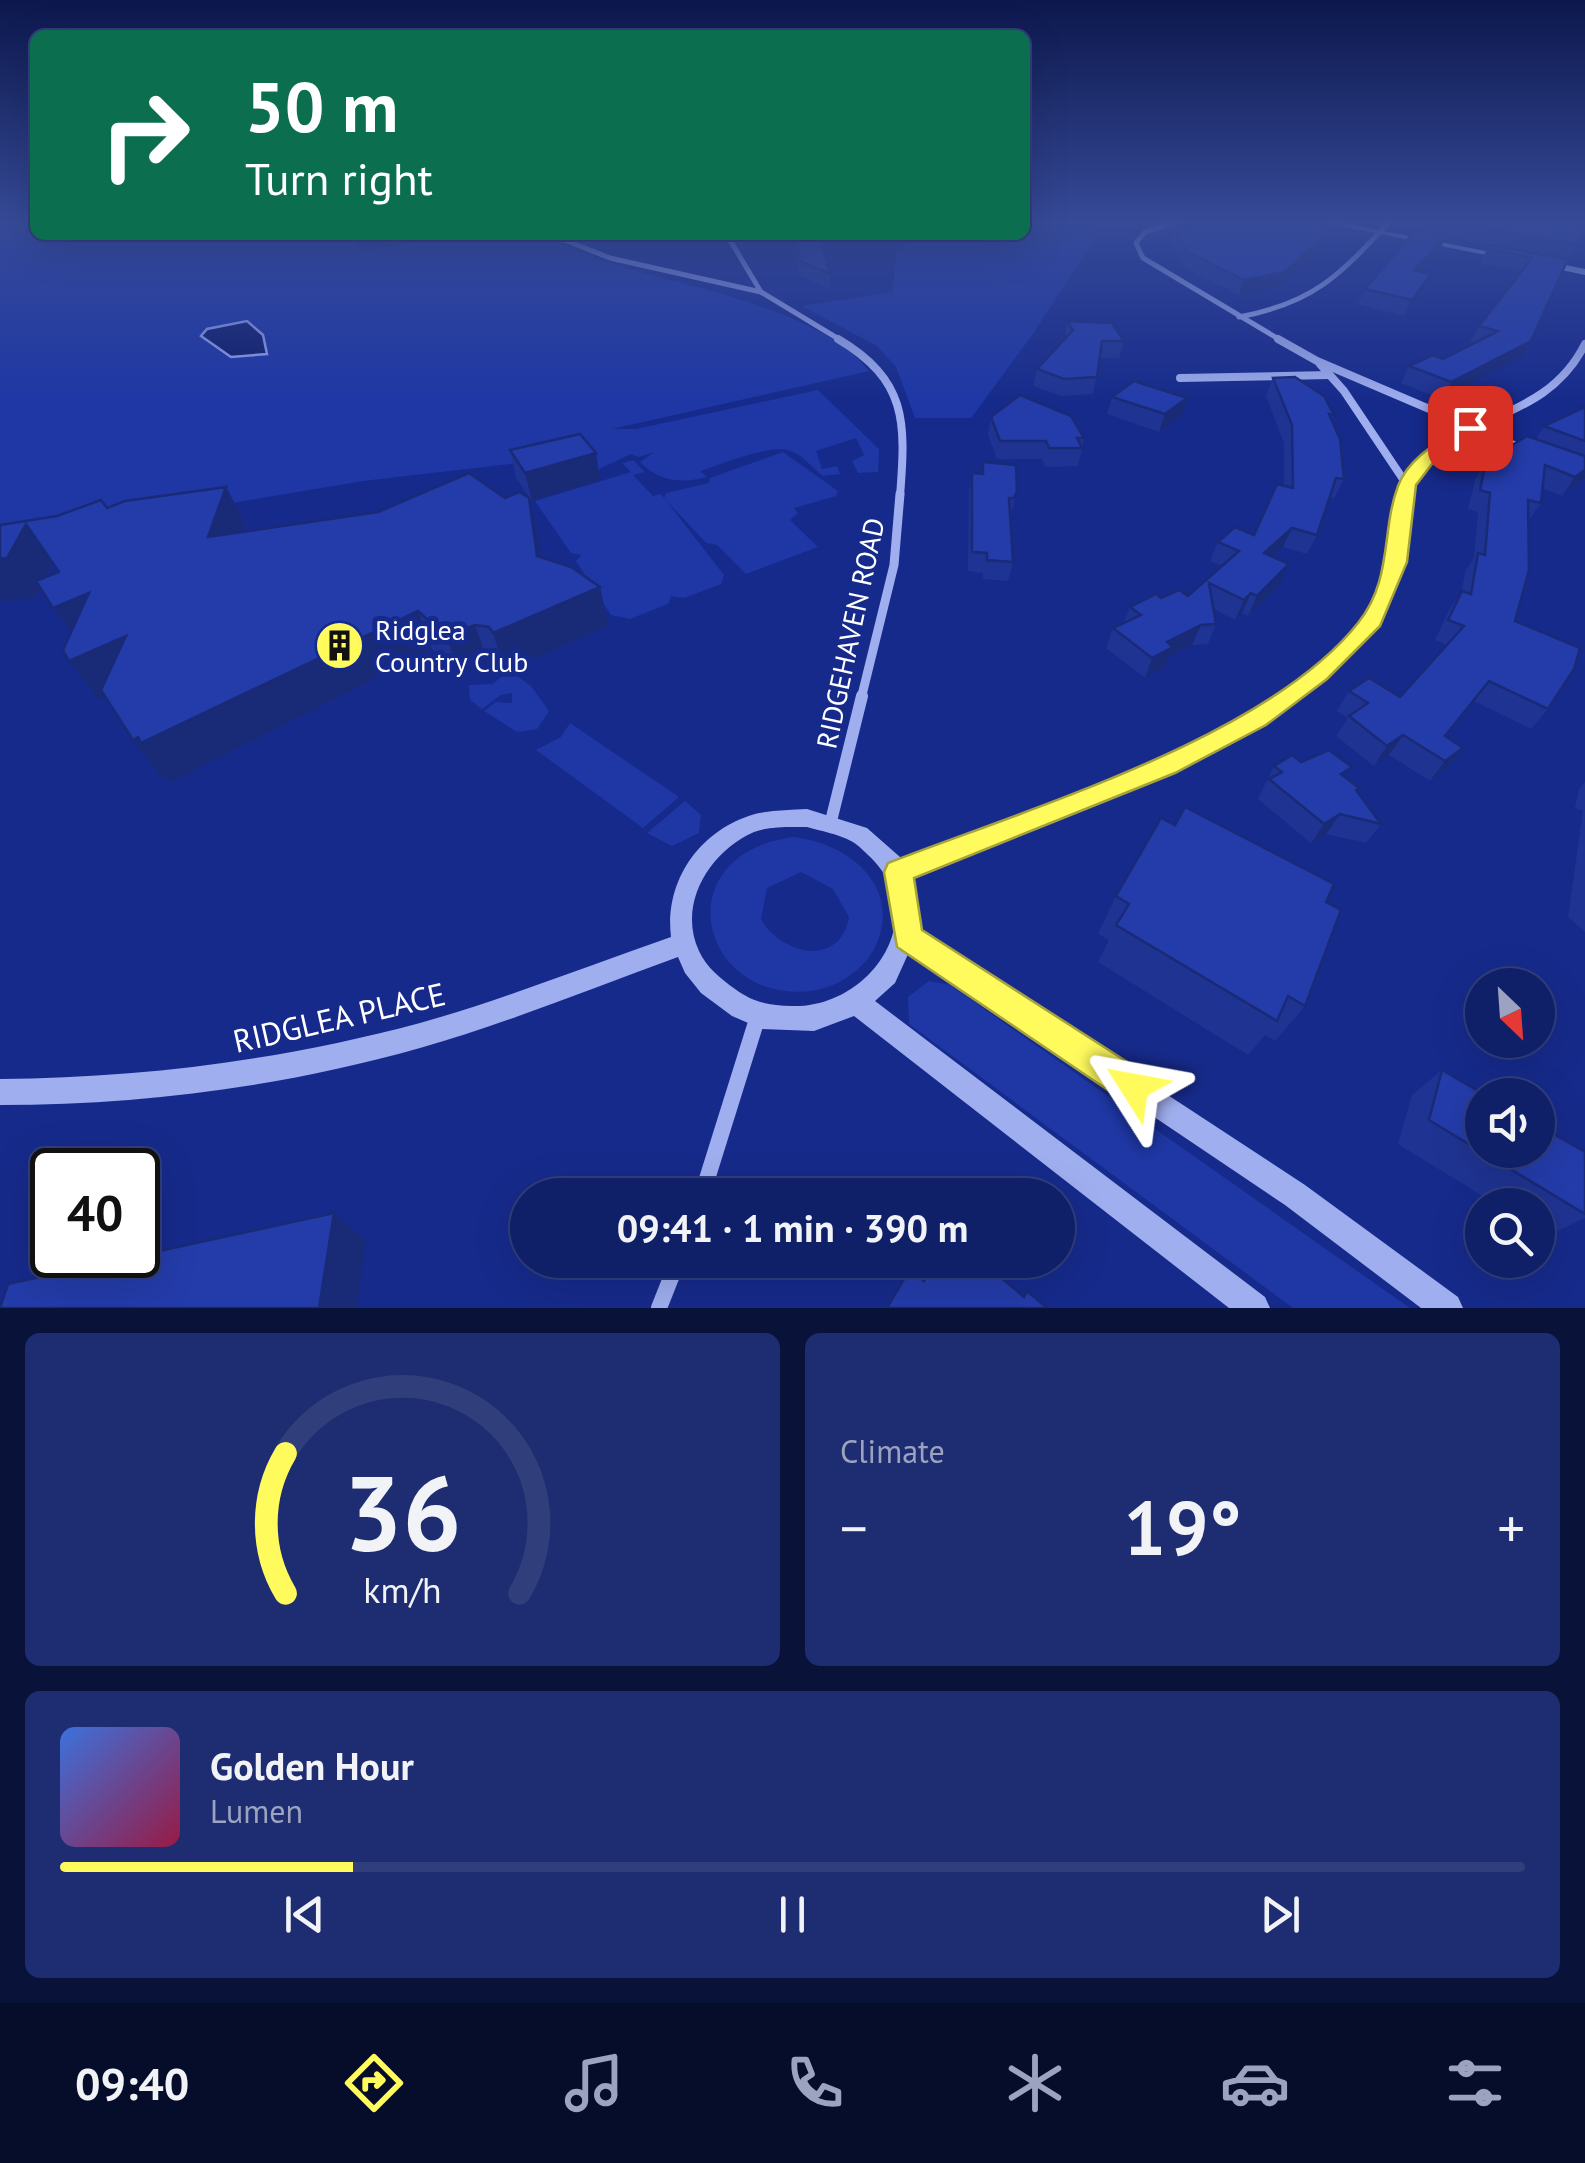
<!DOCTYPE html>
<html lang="en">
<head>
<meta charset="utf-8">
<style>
  :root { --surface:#102068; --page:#1e2d71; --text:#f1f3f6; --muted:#9ca3c0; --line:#303e7c; --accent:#fffb5d }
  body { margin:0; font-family:"PT Sans",sans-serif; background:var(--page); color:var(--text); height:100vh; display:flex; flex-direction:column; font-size:38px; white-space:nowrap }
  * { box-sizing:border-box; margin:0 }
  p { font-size:32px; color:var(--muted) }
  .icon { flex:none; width:55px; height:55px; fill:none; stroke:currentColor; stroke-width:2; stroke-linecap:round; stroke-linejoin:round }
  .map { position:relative; height:1308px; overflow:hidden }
  .panel { display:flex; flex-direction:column; gap:25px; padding:25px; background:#091239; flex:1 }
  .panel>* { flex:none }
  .guide { position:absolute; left:30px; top:30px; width:1000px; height:210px; border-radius:15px; box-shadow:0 10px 40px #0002,0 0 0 2px var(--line); background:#0b6e4f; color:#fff; overflow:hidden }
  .needle { width:65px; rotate:155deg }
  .buttons { position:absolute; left:1465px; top:968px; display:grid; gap:20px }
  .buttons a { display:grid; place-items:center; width:90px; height:90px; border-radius:50%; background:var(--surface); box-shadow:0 10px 40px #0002,0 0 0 2px var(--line); font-size:50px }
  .speed { position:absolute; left:30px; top:1148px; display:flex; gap:20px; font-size:50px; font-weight:700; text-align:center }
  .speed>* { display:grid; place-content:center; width:130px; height:130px; border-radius:50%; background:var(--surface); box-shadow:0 10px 40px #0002,0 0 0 2px var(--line); line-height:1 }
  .speed .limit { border:5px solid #111; border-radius:15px; background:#fff; color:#111 }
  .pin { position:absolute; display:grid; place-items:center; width:85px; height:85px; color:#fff; margin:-42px; border-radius:20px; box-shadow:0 5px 15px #0006 }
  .me { position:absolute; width:110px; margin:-55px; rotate:304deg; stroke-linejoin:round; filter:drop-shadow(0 0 8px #0008) }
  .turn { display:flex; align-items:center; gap:35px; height:210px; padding:0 50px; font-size:45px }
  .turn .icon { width:130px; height:130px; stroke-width:2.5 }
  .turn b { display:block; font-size:70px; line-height:85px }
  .big { font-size:75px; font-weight:700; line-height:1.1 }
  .panel .card { flex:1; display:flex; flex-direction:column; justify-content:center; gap:15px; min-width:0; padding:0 35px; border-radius:15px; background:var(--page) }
  .panel .dial { align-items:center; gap:0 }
  .dial svg { height:260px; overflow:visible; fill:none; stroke:var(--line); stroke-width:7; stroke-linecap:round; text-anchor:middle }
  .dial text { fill:var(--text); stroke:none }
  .song { display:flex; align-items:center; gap:30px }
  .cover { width:120px; height:120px; border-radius:15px; background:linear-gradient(135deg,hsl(220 70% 55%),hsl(340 70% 35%)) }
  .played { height:10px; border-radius:5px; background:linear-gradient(90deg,var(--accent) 20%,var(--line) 20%) }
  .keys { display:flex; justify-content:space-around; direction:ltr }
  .heat { display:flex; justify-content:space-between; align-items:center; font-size:55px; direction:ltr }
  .panel .tiles { flex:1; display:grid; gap:25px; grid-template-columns:1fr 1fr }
  .card:last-child { grid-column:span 2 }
  .trip { position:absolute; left:510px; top:1178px; width:565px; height:100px; border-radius:50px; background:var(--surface); box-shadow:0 10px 40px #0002,0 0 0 2px var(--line); font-weight:700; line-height:100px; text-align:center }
  .tab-bar { display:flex; height:160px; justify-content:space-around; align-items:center; background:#060d2a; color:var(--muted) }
  .tab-bar .icon { width:70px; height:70px }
  .tab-bar .active { color:var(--accent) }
  .tab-bar b { font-size:45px; color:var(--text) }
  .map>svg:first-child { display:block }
  .green { fill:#1e37a5; fill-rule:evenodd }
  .water { fill:#0e1c68; stroke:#91a4f2; stroke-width:2.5 }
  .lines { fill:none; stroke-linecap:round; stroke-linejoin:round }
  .minor-far4 { stroke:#9faeef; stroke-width:5 }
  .minor-far3 { stroke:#9faeef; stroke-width:8 }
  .minor-far2 { stroke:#9faeef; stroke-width:9 }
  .minor-far1 { stroke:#9faeef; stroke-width:12 }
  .minor { stroke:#9faeef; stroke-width:16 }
  .tertiary { fill:#9faeef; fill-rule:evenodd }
  .wall { fill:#1f3492; fill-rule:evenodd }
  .shaded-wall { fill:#192a77 }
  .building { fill:#243caa; stroke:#192a77; stroke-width:2.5 }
  .route { fill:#fffb5d; stroke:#a6a33c; stroke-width:2.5 }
  .labels { text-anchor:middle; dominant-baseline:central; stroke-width:10; stroke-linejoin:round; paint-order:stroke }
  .poi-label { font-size:28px; fill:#fff; stroke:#162a8b; text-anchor:start }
  .street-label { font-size:28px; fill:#fff; stroke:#162a8b }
  .near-street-label { font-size:32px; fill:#fff; stroke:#162a8b }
</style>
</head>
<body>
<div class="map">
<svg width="1585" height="1308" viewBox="0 0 1585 1308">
  <rect width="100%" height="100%" fill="#162a8b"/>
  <!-- green -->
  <g class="green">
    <path d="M0,221h35v14h313l13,16c47,-6 132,-27 176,-16 24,6 54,23 80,30 73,23 203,44 252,106l-257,58h24l182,-39 61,59 -1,23 -20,1 -6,-12 12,-6 -8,-17 -40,13 6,18 15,-3 3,8 -17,2c-9,-7 -21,-21 -32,-25 -20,-8 -74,15 -91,20l7,6c-25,7 -49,4 -67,-15l14,-10 -15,5 -8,-3 -38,18 -30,-21 -52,13 -148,17 -363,61z"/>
    <polygon points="1025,221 1106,221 1033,334 971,418 915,418 896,367 877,346 802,306 893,292 896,251 920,235 1025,235"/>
    <polygon points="783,452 838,491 836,496 794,508 798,513 790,520 818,547 746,574 717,545 706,543 664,498 666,493 709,483 710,478"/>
    <polygon points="633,460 645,472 633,475 653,496 661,494 724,575 721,584 684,598 671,596 668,604 630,619 611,615 576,561 581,555 571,553 535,501 631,472 622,463"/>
    <polygon points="509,670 531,686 549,711 537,729 517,732 484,711 496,702 512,703 512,693 501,695 482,709 470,700 469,685 493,684"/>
    <polygon points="570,723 679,797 643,828 536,750 561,737"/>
    <polygon points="685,801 701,815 699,833 672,846 647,833"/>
    <path d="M793,837c57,6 113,52 80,114 -13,22 -38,37 -62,40 -111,13 -148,-136 -18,-154zM801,872l32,17 16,28c-9,52 -69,37 -88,2l6,-31z"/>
    <polygon points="929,981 950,985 1410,1308 1293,1308 909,1024 908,997"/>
  </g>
  <!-- water -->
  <polygon class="water" points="247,321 263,335 267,354 231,357 201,336 207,329"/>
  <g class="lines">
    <!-- minor-far4 -->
    <g class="minor-far4">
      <polyline points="1179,221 1145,232 1136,243 1143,258 1282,341"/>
      <polyline points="552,235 610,258 761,292"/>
      <polyline points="727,235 761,292 842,341"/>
      <path d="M1239,317c75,-14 101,-42 151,-96"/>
    </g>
    <!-- minor-far3 -->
    <g class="minor-far3">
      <path d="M838,339c69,41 68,82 62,157"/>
      <polyline points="1278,339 1317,361 1523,449"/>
      <polyline points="1320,364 1344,391 1407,485"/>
      <polyline points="1180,378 1329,375"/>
      <path d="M1407,496c27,-88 133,-62 178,-152"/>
    </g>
    <!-- minor-far2 -->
    <g class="minor-far2">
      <polyline points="861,699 894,565 900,494"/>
      <polyline points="1284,699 1370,623 1395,568 1408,494"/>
    </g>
    <!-- minor-far1 -->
    <g class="minor-far1">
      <polyline points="831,821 862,696"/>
      <path d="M898,872c134,-51 269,-95 389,-176"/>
    </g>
    <!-- minor -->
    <g class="minor">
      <polyline points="702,1195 758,1016"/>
      <polyline points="659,1308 678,1260"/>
    </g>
    <!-- tertiary -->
    <g class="tertiary">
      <polygon points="1315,221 1333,221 1511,256 1506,259"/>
      <polygon points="1541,260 1585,269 1585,275 1538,265 1536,263"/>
      <path d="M807,809l60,19 33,29 18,43 -2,30 389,255 153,112 5,11h-42l-136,-103 -376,-253 -14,31 -20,18 390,296 5,11h-41l-375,-292 -40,15 -52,-2 -30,-13 -31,-23 -16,-20 -7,-16c-86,31 -170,66 -258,91 -138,39 -277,57 -420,57v-26c143,-1 282,-19 420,-56 85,-24 167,-57 251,-86 -7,-58 31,-110 88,-124 16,-3 32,-3 48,-4zM807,827c14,4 31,7 44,14 6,3 12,9 17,14 66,60 3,153 -76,151 -23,-1 -38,-3 -57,-17 -14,-10 -29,-22 -36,-38 -22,-47 11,-100 55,-119 16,-6 36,-5 53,-5z"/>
    </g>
  </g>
  <!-- wall -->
  <g class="wall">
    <polygon points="1428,221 1585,221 1577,245 1567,262 1521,357 1441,399 1401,383 1409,366 1443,359 1474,343 1470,342 1479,326 1521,272 1480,263 1488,247 1453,235 1450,239 1445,239 1439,251 1420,272 1431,274 1424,289 1404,316 1358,304 1365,289 1423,232"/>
    <polygon points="1174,228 1328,233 1312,257 1278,287 1239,295 1183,267 1170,242"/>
    <polygon points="645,235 686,235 686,238 662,244"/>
    <polygon points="792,235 820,235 830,274 830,289 800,276"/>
    <polygon points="1067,321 1124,341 1119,358 1100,358 1093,394 1061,396 1033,386 1037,369 1065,339"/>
    <polygon points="1273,378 1334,415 1331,420 1344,479 1334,498 1330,497 1317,535 1307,554 1283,547 1272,557 1280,584 1248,616 1242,613 1235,620 1214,609 1216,624 1208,644 1192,645 1169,657 1165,667 1145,678 1106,648 1113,628 1124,623 1130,607 1161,598 1188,596 1222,566 1210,561 1218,542 1254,535 1284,486 1284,443 1266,396"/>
    <polygon points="1112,397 1187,398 1182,416 1159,432 1107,414"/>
    <polygon points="1585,407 1585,479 1562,496 1542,488 1541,503 1528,521 1515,621 1548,709 1531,729 1474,701 1446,737 1463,748 1447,768 1430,781 1389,755 1374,766 1336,736 1348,718 1337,711 1349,691 1400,697 1447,645 1435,640 1449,610 1462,591 1465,572 1474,558 1478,512 1468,509 1475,480 1486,461 1536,439 1544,426"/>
    <polygon points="991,417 1084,438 1078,466 1045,467 1042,459 997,459 988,435"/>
    <polygon points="510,450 596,453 600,481 532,501 516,478"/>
    <polygon points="983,462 1017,491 1010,517 1013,562 1008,581 983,579 983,573 968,571 969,492 972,473 981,474"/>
    <path d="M226,487l19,36 -3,9 263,-34h24l9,37 3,22 59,30 8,38 -103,47 -4,-6 -13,-3 -28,12 -28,-26 -261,133 -4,-5 -4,2 -58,-82 -6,3 -28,-68 -31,-44 -4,9 -36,5v-77l57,-9zM53,563l6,9 -13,5z"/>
    <polygon points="1301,762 1359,788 1357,792 1381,824 1366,843 1326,834 1311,843 1258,799 1274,766"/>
    <polygon points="1585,782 1585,932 1568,917 1583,811 1575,808 1579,789"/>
    <polygon points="1116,896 1326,902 1305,1006 1275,1041 1265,1035 1248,1055 1098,962 1109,940 1098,934"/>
    <polygon points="1442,1070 1585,1214 1585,1218 1547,1236 1538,1230 1538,1205 1497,1205 1398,1144 1412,1095"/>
  </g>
  <!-- shaded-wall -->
  <g class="shaded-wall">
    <polygon points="1333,221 1328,233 1312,257 1278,287 1239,295 1244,280"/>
    <polygon points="661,235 686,235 686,238 662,244"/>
    <polygon points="1446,236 1439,251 1407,285 1414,270"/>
    <polygon points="1431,274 1424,289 1404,316 1412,300"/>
    <polygon points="1531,341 1521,357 1441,399 1451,382"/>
    <polygon points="1187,398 1182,416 1159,432 1165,414"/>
    <polygon points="596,453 600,481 532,501 525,473"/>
    <polygon points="1585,470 1585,479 1562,496 1575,477"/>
    <polygon points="226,487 245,523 229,575 208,537"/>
    <polygon points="529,498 538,535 546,594 537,556"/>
    <polygon points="26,524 53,562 36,597 0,602 0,559"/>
    <polygon points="1292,528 1283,547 1256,573 1264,553"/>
    <polygon points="1289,564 1280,584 1248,616 1257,596"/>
    <polygon points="600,587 608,625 505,672 493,633"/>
    <polygon points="89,593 82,646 53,608"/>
    <polygon points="1251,593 1242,613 1235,620 1244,600"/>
    <polygon points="418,611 432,649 171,782 167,777 163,779 133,740"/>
    <polygon points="475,625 488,663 460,675 446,636"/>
    <polygon points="1201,625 1192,645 1169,657 1165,667 1145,678 1152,658 1167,642"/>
    <polygon points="126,636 153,675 99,700 69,661"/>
    <polygon points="1403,735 1389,755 1374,766 1387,746"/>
    <polygon points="1463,748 1447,768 1430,781 1445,761"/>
    <polygon points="1340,814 1326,834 1311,843 1324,824"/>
    <polygon points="334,1213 366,1240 357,1308 319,1308"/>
  </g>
  <!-- building -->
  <g class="building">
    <polygon points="1192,221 1333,221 1317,243 1284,272 1244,280 1187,252 1174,228"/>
    <polygon points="1466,221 1585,221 1585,226 1577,245 1487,229"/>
    <polygon points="1415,231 1446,236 1414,270 1431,274 1412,300 1365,289"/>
    <polygon points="795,235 820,235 830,274 800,261"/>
    <polygon points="1489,245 1568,259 1531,341 1451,382 1409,366 1433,355 1443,359 1498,331 1479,326 1532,258 1487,248"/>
    <polygon points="1067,321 1112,323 1124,341 1102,341 1097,377 1064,379 1037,369 1073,330"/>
    <polygon points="1295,377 1324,396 1334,415 1329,414 1340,439 1344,479 1336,478 1317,535 1292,528 1264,553 1289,564 1257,596 1251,593 1244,600 1209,583 1216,624 1201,625 1167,642 1173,647 1152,658 1113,628 1141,615 1130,607 1156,594 1161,598 1179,590 1188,596 1239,551 1218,542 1235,527 1254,535 1277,484 1293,488 1292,425 1273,378"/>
    <polygon points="1134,381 1187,398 1165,414 1112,397"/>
    <polygon points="1020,395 1071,416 1084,438 1077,438 1082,448 1049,448 1046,441 1000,441 991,417"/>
    <polygon points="1585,407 1585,441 1544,426"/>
    <polygon points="580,434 596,453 525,473 510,450"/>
    <polygon points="1527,436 1585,456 1585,470 1575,477 1545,465 1541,503 1528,500 1529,570 1515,621 1580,648 1574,669 1548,709 1489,681 1445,736 1463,748 1445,761 1403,735 1387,746 1349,716 1368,703 1349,691 1369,678 1400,697 1464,626 1448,620 1462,591 1471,594 1478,553 1485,555 1490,493 1480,490 1486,461"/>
    <polygon points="983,462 1016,465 1017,491 1014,498 1009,498 1013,562 987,560 987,553 972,552 972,473 983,474"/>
    <polygon points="469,473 505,498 519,492 529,498 537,556 571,567 600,587 493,633 489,627 475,625 446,636 418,611 141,743 138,737 133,740 101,690 126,636 69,661 63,650 89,593 53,608 36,581 59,572 26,524 7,558 0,559 0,525 57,516 101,500 107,508 125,501 226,487 208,537 378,512"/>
    <polygon points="1329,750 1352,767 1341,774 1359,788 1356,790 1381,824 1340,814 1324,824 1269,779 1282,772 1274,766 1292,755 1301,762"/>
    <polygon points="1185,807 1334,884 1326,902 1341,910 1305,1006 1288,996 1277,1021 1116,925 1129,904 1116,896 1161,818 1175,825"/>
    <polygon points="1442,1070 1485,1095 1482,1095 1482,1150 1538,1150 1538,1125 1585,1152 1585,1214 1429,1120"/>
    <polygon points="334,1213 319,1308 0,1308 8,1284"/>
    <polygon points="936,1260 980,1260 1024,1297 1027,1291 1047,1308 887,1308 910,1269 924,1281"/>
  </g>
  <!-- sky -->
  <linearGradient id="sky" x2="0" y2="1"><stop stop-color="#0c174c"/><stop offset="0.55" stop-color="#364a98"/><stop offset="1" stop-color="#364a98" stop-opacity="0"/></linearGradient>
  <rect width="1585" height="404" fill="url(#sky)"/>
  <!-- route -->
  <path class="route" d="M1464,425l15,3 -44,32 -19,25 -9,77 -27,64 -53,53 -61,46 -91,48 -261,105 8,52 224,144 5,13 -5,12 -12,5 -13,-5 -224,-152 -13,-75 4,-9c136,-53 379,-125 470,-240 35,-44 23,-92 40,-137 10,-28 43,-46 66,-61z"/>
  <!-- icons -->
  <defs>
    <symbol id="building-disc" viewBox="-11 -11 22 22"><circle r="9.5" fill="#fffb5d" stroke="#162a8b"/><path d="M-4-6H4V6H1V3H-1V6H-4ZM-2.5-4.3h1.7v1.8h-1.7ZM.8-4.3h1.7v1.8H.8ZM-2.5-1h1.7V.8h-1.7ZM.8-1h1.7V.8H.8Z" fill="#111"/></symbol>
  </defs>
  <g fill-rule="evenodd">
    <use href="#building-disc" x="312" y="618" width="55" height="55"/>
  </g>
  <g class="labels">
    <!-- poi labels -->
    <g class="poi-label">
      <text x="375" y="629">Ridglea<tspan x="375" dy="32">Country Club</tspan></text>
    </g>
    <!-- street labels -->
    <g class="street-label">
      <text transform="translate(850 633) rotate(-78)">RIDGEHAVEN ROAD</text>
    </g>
    <!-- near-street labels -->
    <g class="near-street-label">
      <text transform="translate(339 1017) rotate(-13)">RIDGLEA PLACE</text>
    </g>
  </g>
</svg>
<div class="buttons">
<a><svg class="needle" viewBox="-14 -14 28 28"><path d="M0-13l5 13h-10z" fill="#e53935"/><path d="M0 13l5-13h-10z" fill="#9ca3c0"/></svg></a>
<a><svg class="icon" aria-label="sound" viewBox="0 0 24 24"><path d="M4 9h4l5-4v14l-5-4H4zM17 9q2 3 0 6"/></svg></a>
<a><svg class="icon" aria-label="search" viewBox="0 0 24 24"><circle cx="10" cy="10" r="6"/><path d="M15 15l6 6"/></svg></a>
</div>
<div class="speed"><div class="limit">40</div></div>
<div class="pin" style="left:1470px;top:428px;background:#d93025"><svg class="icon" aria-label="arrive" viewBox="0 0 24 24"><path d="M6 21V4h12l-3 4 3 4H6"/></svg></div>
<svg class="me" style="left:1134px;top:1087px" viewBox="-20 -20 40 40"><path d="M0-17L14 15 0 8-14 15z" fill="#fffb5d" stroke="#fff" stroke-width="4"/></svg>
<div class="trip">09:41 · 1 min · 390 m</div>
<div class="guide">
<div class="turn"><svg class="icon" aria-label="right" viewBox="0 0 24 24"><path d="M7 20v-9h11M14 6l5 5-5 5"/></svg><div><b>50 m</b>Turn right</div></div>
</div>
</div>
<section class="panel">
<div class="tiles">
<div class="card dial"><svg viewBox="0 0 100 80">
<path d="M14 69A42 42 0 1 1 86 69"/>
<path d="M14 69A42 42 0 0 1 14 26" stroke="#fffb5d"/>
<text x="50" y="56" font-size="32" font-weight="700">36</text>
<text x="50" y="72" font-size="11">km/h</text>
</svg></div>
<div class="card"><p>Climate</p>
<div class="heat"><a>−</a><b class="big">19°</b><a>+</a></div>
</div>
<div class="card">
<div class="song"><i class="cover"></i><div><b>Golden Hour</b><p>Lumen</p></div></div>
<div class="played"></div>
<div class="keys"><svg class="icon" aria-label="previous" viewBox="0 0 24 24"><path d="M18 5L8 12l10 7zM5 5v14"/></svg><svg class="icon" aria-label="pause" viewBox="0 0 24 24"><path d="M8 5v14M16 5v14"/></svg><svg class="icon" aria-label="next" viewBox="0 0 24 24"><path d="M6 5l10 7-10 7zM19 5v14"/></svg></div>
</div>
</div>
</section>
<nav class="tab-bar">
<b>09:40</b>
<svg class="icon active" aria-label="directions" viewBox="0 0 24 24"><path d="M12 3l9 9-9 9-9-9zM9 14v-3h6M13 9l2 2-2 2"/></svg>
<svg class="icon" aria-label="music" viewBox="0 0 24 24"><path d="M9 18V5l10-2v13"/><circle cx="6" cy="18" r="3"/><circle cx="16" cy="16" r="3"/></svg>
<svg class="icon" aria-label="phone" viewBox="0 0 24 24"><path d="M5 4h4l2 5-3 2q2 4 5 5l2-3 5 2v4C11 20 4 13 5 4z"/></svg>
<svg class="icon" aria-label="climate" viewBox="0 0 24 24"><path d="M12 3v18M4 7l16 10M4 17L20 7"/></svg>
<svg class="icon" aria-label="car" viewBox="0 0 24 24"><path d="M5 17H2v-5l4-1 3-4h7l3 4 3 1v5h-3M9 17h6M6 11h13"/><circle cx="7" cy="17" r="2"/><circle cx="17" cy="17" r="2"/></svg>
<svg class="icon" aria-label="filters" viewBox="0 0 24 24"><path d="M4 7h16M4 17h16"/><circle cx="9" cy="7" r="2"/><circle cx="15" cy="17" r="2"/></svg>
</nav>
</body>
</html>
